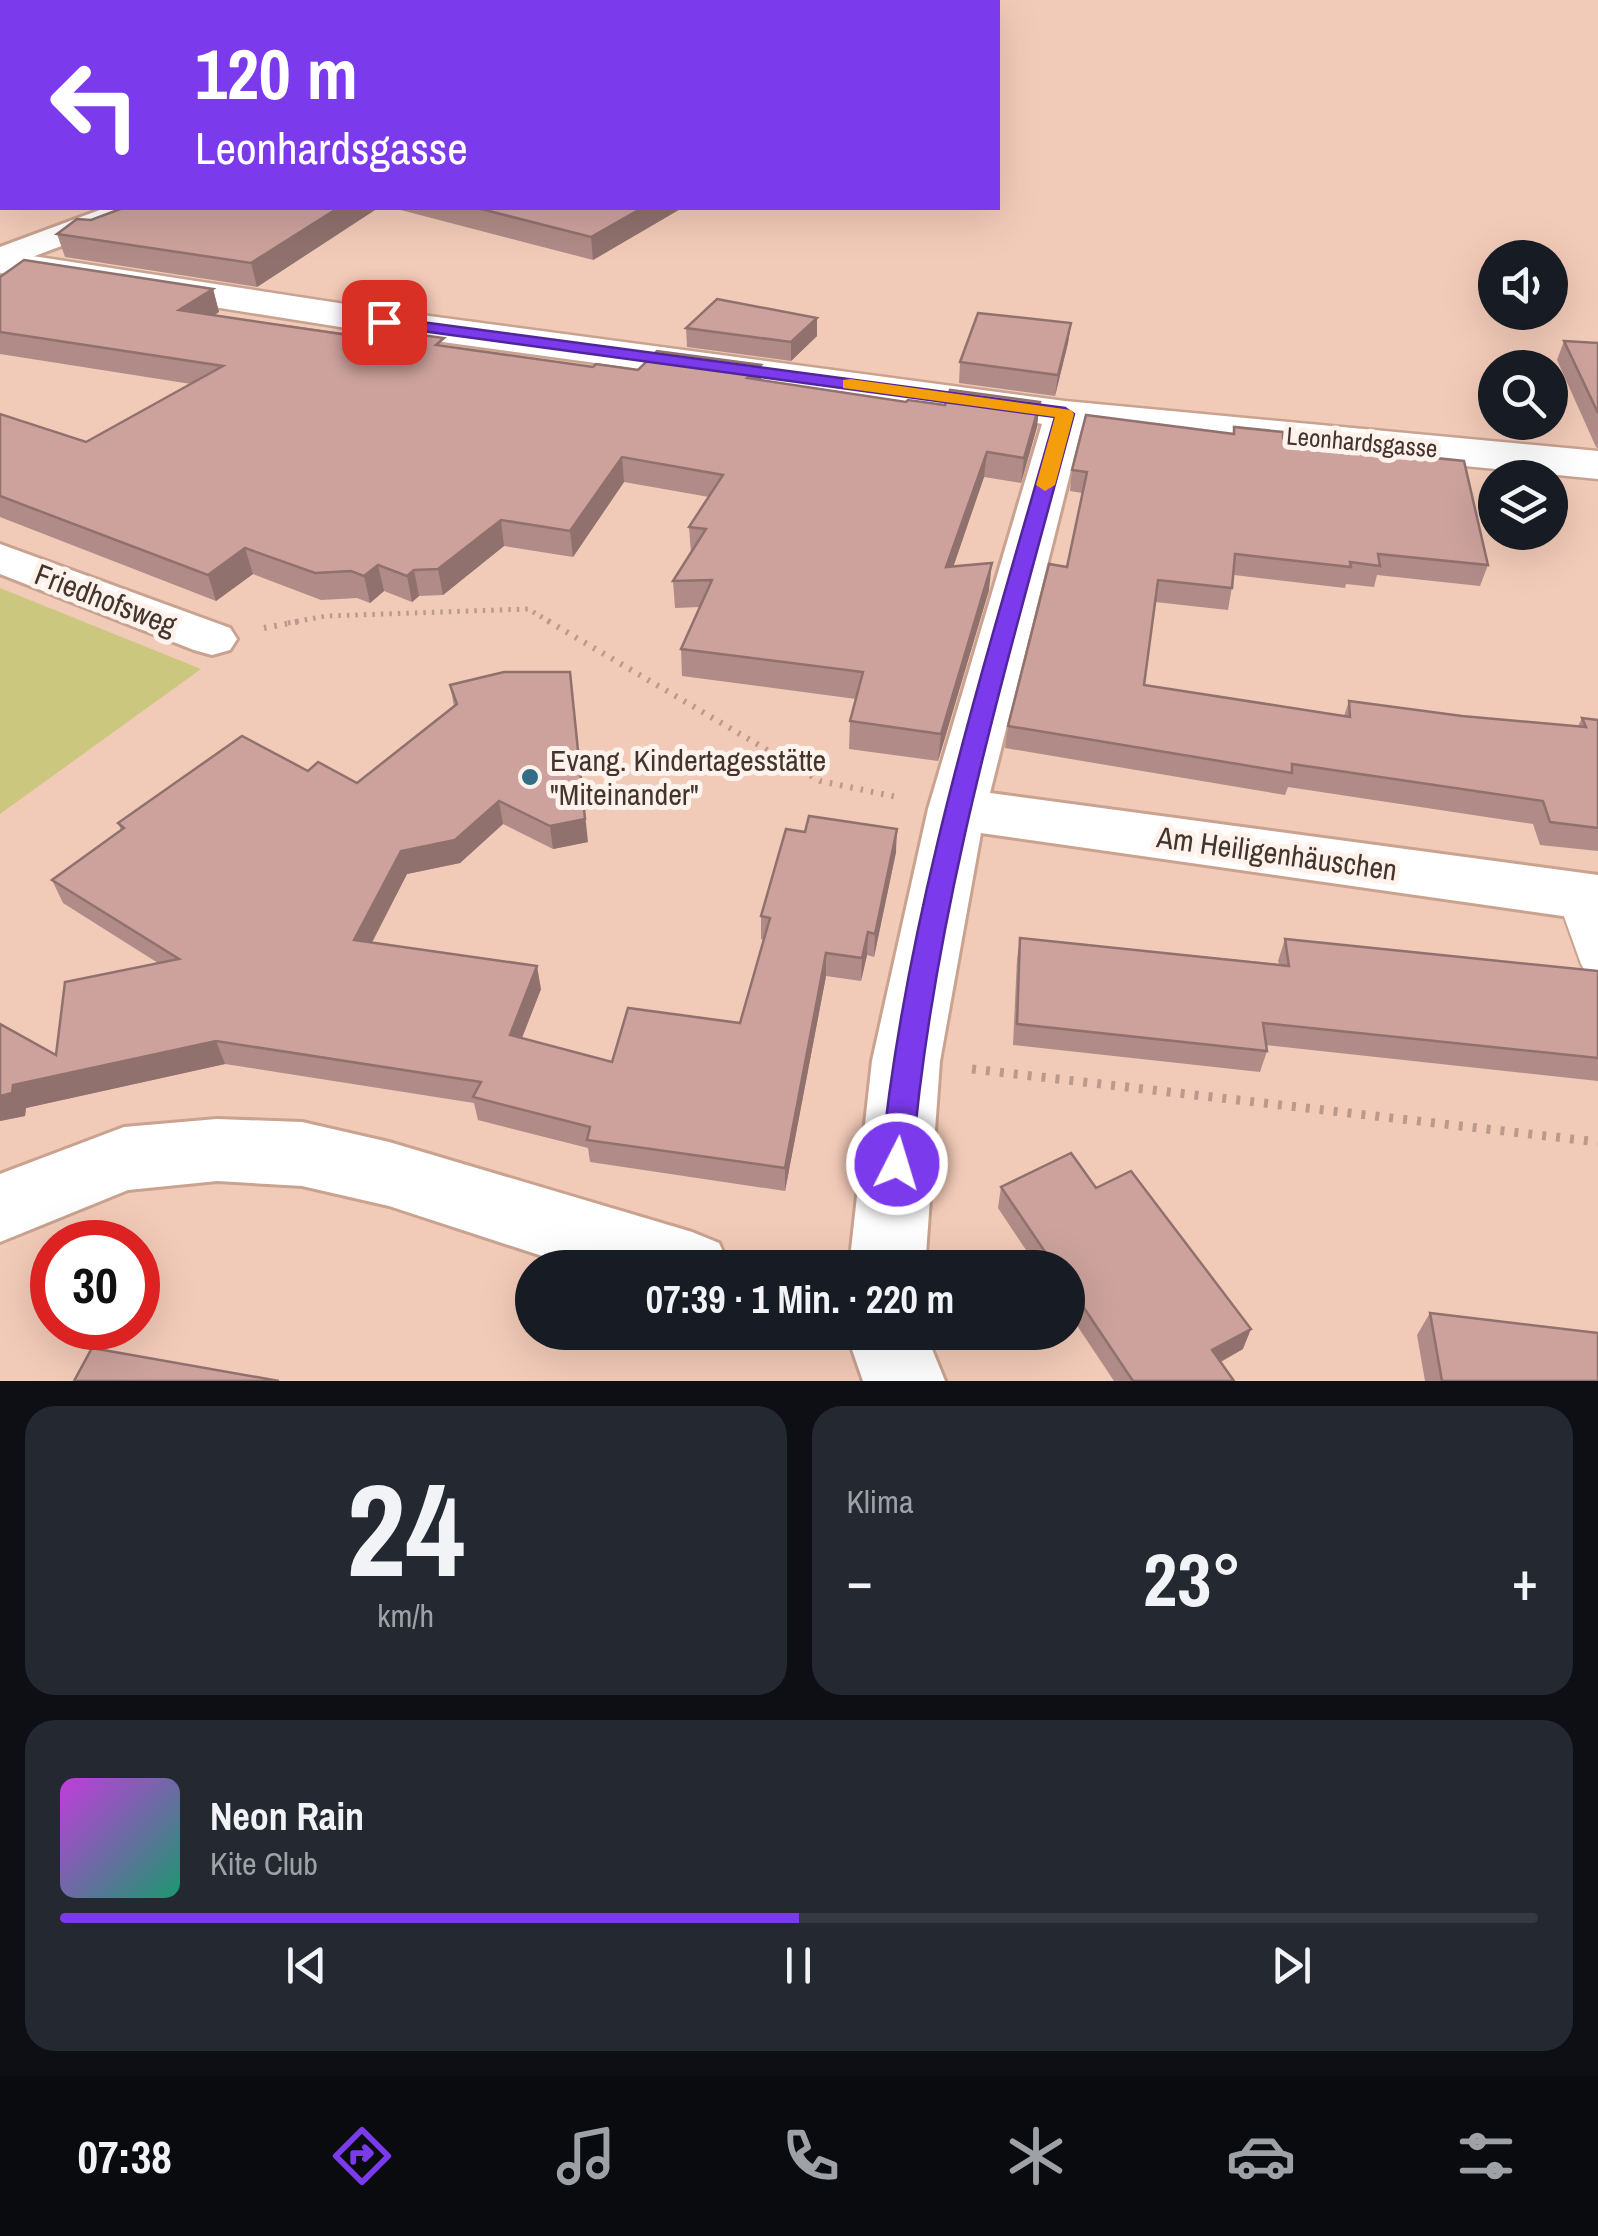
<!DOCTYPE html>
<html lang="de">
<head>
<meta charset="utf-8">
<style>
  :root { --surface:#171b24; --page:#242831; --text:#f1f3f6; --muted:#9ea1a6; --line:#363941; --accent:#7c3aed }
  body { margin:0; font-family:"Archivo Narrow",sans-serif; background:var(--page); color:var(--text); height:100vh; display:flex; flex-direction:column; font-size:38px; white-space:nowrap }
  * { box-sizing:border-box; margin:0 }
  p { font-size:32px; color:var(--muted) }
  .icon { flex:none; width:55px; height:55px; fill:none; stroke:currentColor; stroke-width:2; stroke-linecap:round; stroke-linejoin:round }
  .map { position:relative; height:1381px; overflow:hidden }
  .details { display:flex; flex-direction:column; gap:25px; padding:25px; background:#0d0f14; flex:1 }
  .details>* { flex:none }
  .banner { position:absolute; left:0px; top:0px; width:1000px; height:210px; box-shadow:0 10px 40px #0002; background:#7c3aed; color:#fff; overflow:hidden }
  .fabs { position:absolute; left:1478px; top:240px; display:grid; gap:20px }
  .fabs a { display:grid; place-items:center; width:90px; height:90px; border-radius:50%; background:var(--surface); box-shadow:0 10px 40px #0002; font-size:50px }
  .speed { position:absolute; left:30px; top:1220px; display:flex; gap:20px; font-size:50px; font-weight:700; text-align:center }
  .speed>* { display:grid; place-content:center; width:130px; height:130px; border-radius:50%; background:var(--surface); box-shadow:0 10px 40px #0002; line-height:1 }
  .speed .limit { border:15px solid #d22; background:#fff; color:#111 }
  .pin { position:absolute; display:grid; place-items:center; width:85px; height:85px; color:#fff; margin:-42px; border-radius:20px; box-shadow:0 5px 15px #0006 }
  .me { position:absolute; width:110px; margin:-55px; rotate:5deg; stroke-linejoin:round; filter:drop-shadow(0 0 8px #0008) }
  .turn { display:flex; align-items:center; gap:35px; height:210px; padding:0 30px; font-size:45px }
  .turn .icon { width:130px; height:130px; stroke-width:2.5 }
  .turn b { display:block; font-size:70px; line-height:85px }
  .big { font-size:75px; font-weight:700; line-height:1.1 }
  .details .tile { flex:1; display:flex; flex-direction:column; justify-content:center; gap:15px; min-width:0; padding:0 35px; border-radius:30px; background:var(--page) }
  .details .dial { align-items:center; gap:0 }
  .dial b { font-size:130px; line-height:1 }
  .song { display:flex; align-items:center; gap:30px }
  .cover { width:120px; height:120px; border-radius:15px; background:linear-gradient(135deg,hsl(290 70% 55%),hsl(160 70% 35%)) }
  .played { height:10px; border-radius:5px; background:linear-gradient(90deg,var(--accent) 50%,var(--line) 50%) }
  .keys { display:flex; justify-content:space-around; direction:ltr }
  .heat { display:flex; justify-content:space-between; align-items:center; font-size:55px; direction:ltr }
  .details .tiles { flex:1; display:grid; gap:25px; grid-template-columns:1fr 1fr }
  .tile:last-child { grid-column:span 2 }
  .trip { position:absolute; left:515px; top:1250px; width:570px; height:100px; border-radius:50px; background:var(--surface); box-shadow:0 10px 40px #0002; font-weight:700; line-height:100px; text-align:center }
  .menu { display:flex; height:160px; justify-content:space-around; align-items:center; background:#090b0e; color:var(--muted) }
  .menu .icon { width:70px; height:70px }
  .menu .current { color:var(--accent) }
  .menu b { font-size:45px; color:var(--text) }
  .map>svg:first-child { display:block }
  .green { fill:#cbc77f }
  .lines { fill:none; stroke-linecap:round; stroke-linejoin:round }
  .lane-casing { stroke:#c9a290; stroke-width:4 }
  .street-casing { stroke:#c9a290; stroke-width:6 }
  .secondary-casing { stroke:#c9a290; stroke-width:5 }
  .path-far2 { stroke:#bb9a8c; stroke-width:5; stroke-dasharray:2.5 6; stroke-linecap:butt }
  .path-far1 { stroke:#bb9a8c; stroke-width:6; stroke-dasharray:2.5 8; stroke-linecap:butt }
  .path { stroke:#bb9a8c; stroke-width:9; stroke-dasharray:4 10; stroke-linecap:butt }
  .lane { fill:#fff; fill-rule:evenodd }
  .street { fill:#fff; fill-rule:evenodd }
  .secondary { fill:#fff; fill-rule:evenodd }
  .wall { fill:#b08b87 }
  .shaded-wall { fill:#90716e }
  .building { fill:#cda29d; stroke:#90716e; stroke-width:2.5 }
  .route { fill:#7c3aed; stroke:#51269a; stroke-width:2.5 }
  .slow { fill:#f59e0b }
  .poi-dot { fill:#326e85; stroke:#fef2ec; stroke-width:4 }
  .labels { text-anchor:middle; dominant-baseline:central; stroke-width:10; stroke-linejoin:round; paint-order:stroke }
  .far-street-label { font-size:25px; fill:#44342c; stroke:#fef2ec }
  .street-label { font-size:30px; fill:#44342c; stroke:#fef2ec }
  .poi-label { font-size:30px; fill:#44342c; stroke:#fef2ec; text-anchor:start }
</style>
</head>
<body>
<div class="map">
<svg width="1598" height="1381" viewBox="0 0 1598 1381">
  <rect width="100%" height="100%" fill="#f2cab8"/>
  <!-- green -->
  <polygon class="green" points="0,588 201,669 0,814"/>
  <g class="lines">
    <defs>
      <g id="lane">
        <polygon points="653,0 670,0 671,2 652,2"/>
        <polygon points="1572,882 1583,886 1598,920 1598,977 1586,973 1581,964 1556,894 1561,886"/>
      </g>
      <g id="street">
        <polygon points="105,208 149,208 144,215 0,269 0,247"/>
        <polygon points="1065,402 1079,405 1085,414 990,793 1598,875 1598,921 981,833 940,1061 925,1268 849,1268 872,1061 928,809 1045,414 1051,405"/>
        <polygon points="0,544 230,628 237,639 230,650 212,655 194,650 0,574"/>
        <polygon points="217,1119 302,1122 389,1142 692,1232 719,1243 730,1268 579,1268 389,1206 302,1186 217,1181 128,1190 0,1242 0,1174 124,1127"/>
        <polygon points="846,1332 925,1332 945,1381 863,1381"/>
      </g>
      <polygon id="secondary" points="0,251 384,310 1065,401 1598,451 1598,479 1065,427 384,334 0,273"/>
    </defs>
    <!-- lane casing -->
    <use href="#lane" class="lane-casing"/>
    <!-- street casing -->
    <use href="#street" class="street-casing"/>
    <!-- secondary casing -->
    <use href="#secondary" class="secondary-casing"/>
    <!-- path-far2 -->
    <polyline class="path-far2" points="288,623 326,616 528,609 552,623"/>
    <!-- path-far1 -->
    <g class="path-far1">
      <polyline points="548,621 820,781 897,797"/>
      <polyline points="264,628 301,621"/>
    </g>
    <!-- path -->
    <polyline class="path" points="972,1069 1598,1142"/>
    <!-- lane -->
    <use href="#lane" class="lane"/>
    <!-- street -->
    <use href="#street" class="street"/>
    <!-- secondary -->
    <use href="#secondary" class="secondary"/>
  </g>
  <!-- wall -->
  <g class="wall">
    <polygon points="378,208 257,287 65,257 57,234 91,220"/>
    <polygon points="393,208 682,208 593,260"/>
    <polygon points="0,277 213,289 219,312 213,315 593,367 761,380 1037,427 1021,483 984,477 953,567 989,590 938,761 849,749 850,721 856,699 682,676 681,649 700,607 675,608 673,581 691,553 689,527 709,497 624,482 573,557 504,546 443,595 419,596 412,602 384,591 370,603 357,598 321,600 253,574 216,601 0,517 0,414 86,442 191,384 0,354"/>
    <polygon points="1071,323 1068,343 1055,396 959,383 960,362"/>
    <polygon points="686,328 817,336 791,361 687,347"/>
    <polygon points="1564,341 1598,343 1598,448 1596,447 1557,360"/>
    <polygon points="1234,427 1350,449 1488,565 1480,586 1377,575 1374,587 1346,584 1345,588 1234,575 1228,610 1155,602 1144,685 1344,716 1349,701 1462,716 1578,726 1582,718 1598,720 1598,851 1540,845 1533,824 1288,787 1285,795 1005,748 1008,726 1067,567 1082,493 1070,491 1072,470 1233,433"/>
    <polygon points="450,685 588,842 553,849 503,824 460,863 407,874 372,943 541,989 522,1038 612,1062 740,1023 764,940 761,939 761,916 896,852 874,957 867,955 861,981 826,976 785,1191 590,1162 588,1148 478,1120 474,1103 225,1064 26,1108 25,1116 0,1121 158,963 63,903 52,880 121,830 118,823 308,771 357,783 454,706"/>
    <polygon points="1020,938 1279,964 1278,961 1285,939 1598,971 1598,1081 1266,1045 1267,1051 1260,1072 1013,1045 1017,959"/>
    <polygon points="1001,1187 1096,1188 1243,1349 1221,1362 1234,1381 1114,1381 1068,1312 1068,1268 1038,1268 998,1208"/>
    <polygon points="1430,1313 1598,1381 1425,1381 1417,1335"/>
  </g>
  <!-- shaded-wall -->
  <g class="shaded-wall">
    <polygon points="619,0 636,0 636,2 617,2"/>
    <polygon points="2,128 2,153 0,155 0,130"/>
    <polygon points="338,208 378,208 257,287 251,263"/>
    <polygon points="642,208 682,208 593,260 591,237"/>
    <polygon points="213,289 219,312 186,334 179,310"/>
    <polygon points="817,318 817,336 791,361 791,342"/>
    <polygon points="1071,323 1068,343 1055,396 1058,375"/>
    <polygon points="761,365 761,389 747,378"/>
    <polygon points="1040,402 1037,427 1021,483 1024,458"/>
    <polygon points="987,452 984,477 944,594 946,567"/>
    <polygon points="622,457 624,482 573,557 570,531"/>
    <polygon points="501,520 504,546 443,595 438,569"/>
    <polygon points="245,548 253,574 216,601 208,575"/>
    <polygon points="992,563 989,590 938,761 941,734"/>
    <polygon points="378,565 384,591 370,603 364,576"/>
    <polygon points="414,570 419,596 412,602 407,576"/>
    <polygon points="570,672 588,842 553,849 550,826"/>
    <polygon points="499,801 503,824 460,863 407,874 361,963 354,940 401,851"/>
    <polygon points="897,829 896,852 874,957 875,934"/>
    <polygon points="868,932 867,955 861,981 862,958"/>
    <polygon points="826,953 826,976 785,1191 785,1168"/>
    <polygon points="537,966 541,989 514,1058 510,1035"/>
    <polygon points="216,1041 225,1064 26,1108 25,1116 0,1121 0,1096 13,1085"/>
    <polygon points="1251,1329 1243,1349 1205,1370 1212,1350"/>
  </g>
  <!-- building -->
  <g class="building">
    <polygon points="0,0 621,0 617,2 2,2 2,128 0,130"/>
    <polygon points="123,208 338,208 251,263 57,234 77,219 91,220"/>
    <polygon points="477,208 642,208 591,237"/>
    <polygon points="24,260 213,289 179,310 354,336 364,327 444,338 436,345 593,367 596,364 638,370 657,351 761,365 747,378 906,402 908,400 945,405 950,390 1040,402 1024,458 987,452 946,567 992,563 941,734 850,721 863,672 681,649 712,580 673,581 706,529 689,527 723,475 622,457 570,531 501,520 438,569 414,570 407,576 378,565 364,576 351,571 315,573 245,548 208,575 0,496 0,414 86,442 223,366 0,332 0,277"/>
    <polygon points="717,299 817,318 791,342 686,328"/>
    <polygon points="978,313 1071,323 1058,375 960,362"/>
    <polygon points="1564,341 1598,343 1598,413"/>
    <polygon points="1086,415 1234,434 1234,427 1283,432 1283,438 1349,444 1350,449 1464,461 1488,565 1378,554 1380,566 1350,562 1351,567 1235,554 1232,588 1158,580 1144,685 1350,717 1349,701 1462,716 1586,727 1582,718 1598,720 1598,828 1550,822 1543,801 1292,764 1292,773 1008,726 1049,564 1067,567 1087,472 1072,470"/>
    <polygon points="504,672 570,672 585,819 550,826 499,801 455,840 401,851 354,940 537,966 510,1035 612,1062 628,1008 740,1023 770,918 761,916 786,829 805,832 809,816 897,829 875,934 868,932 862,958 826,953 785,1168 587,1140 590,1127 473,1097 481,1082 216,1041 13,1085 12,1093 0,1096 0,1024 56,1055 65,982 179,959 52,880 124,828 118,823 242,736 308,771 318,762 357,783 457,704 450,685"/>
    <polygon points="1020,938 1289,966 1285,939 1598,971 1598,1058 1263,1023 1267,1051 1017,1024"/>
    <polygon points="1071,1153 1096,1188 1131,1171 1251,1329 1212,1350 1234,1381 1133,1381 1068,1284 1068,1268 1056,1268 1001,1187"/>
    <polygon points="1430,1313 1598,1333 1598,1381 1442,1381"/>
    <polygon points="92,1348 279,1381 74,1381"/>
  </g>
  <!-- route -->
  <path class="route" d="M384,317l681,91 9,6c-66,247 -141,494 -162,750l-4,10 -11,4 -11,-4 -5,-10c25,-255 104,-500 174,-747l-677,-92 -2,-3z"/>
  <!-- slow -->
  <polygon class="slow" points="850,379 1071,410 1074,414 1055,485 1045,491 1036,485 1055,417 843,388 843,380"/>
  <!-- markers -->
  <circle class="poi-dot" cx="530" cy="777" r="10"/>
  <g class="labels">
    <!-- far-street labels -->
    <g class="far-street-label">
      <text transform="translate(1362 442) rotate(5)">Leonhardsgasse</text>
    </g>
    <!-- street labels -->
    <g class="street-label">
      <text transform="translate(106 599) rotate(21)">Friedhofsweg</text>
      <text transform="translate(1277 853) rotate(8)">Am Heiligenhäuschen</text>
    </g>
    <!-- poi labels -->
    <g class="poi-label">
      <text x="550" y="760">Evang. Kindertagesstätte<tspan x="550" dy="34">"Miteinander"</tspan></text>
    </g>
  </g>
</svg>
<div class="fabs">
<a><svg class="icon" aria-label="sound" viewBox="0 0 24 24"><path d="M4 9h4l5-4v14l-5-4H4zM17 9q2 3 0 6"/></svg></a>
<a><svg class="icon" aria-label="search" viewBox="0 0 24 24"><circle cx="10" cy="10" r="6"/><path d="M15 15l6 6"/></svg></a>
<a><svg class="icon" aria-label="layers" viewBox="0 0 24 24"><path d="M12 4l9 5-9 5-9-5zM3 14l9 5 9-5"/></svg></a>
</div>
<div class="speed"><div class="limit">30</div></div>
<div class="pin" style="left:384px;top:322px;background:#d93025"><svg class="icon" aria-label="arrive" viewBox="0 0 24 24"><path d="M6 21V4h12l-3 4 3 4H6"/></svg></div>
<svg class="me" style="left:897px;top:1164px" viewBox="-20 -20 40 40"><circle r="17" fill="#7c3aed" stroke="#fff" stroke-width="3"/><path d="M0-11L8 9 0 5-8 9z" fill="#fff"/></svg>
<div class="trip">07:39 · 1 Min. · 220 m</div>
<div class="banner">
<div class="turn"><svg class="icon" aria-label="left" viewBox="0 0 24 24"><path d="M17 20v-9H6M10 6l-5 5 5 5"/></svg><div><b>120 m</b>Leonhardsgasse</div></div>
</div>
</div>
<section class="details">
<div class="tiles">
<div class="tile dial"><b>24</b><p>km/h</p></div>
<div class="tile"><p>Klima</p>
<div class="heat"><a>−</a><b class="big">23°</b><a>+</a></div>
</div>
<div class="tile">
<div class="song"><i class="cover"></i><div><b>Neon Rain</b><p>Kite Club</p></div></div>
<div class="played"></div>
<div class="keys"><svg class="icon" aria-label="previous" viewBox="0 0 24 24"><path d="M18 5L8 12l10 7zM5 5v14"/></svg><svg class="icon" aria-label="pause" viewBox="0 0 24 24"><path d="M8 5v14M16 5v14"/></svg><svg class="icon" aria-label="next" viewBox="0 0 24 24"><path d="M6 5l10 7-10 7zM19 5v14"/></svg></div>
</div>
</div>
</section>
<nav class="menu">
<b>07:38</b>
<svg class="icon current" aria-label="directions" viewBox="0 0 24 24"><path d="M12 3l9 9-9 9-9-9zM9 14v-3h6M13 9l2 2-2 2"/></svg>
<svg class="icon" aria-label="music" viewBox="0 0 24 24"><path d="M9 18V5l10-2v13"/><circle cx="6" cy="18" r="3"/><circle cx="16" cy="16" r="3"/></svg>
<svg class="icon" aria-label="phone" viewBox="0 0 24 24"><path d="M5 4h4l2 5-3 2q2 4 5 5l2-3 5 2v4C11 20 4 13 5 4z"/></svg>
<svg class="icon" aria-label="climate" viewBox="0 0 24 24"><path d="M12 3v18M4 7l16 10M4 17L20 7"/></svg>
<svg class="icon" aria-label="car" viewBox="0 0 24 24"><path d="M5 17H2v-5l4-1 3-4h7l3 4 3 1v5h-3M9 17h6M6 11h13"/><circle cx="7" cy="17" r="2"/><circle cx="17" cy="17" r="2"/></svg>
<svg class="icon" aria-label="filters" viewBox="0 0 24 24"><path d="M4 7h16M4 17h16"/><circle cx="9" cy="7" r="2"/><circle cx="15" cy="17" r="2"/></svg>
</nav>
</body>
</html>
